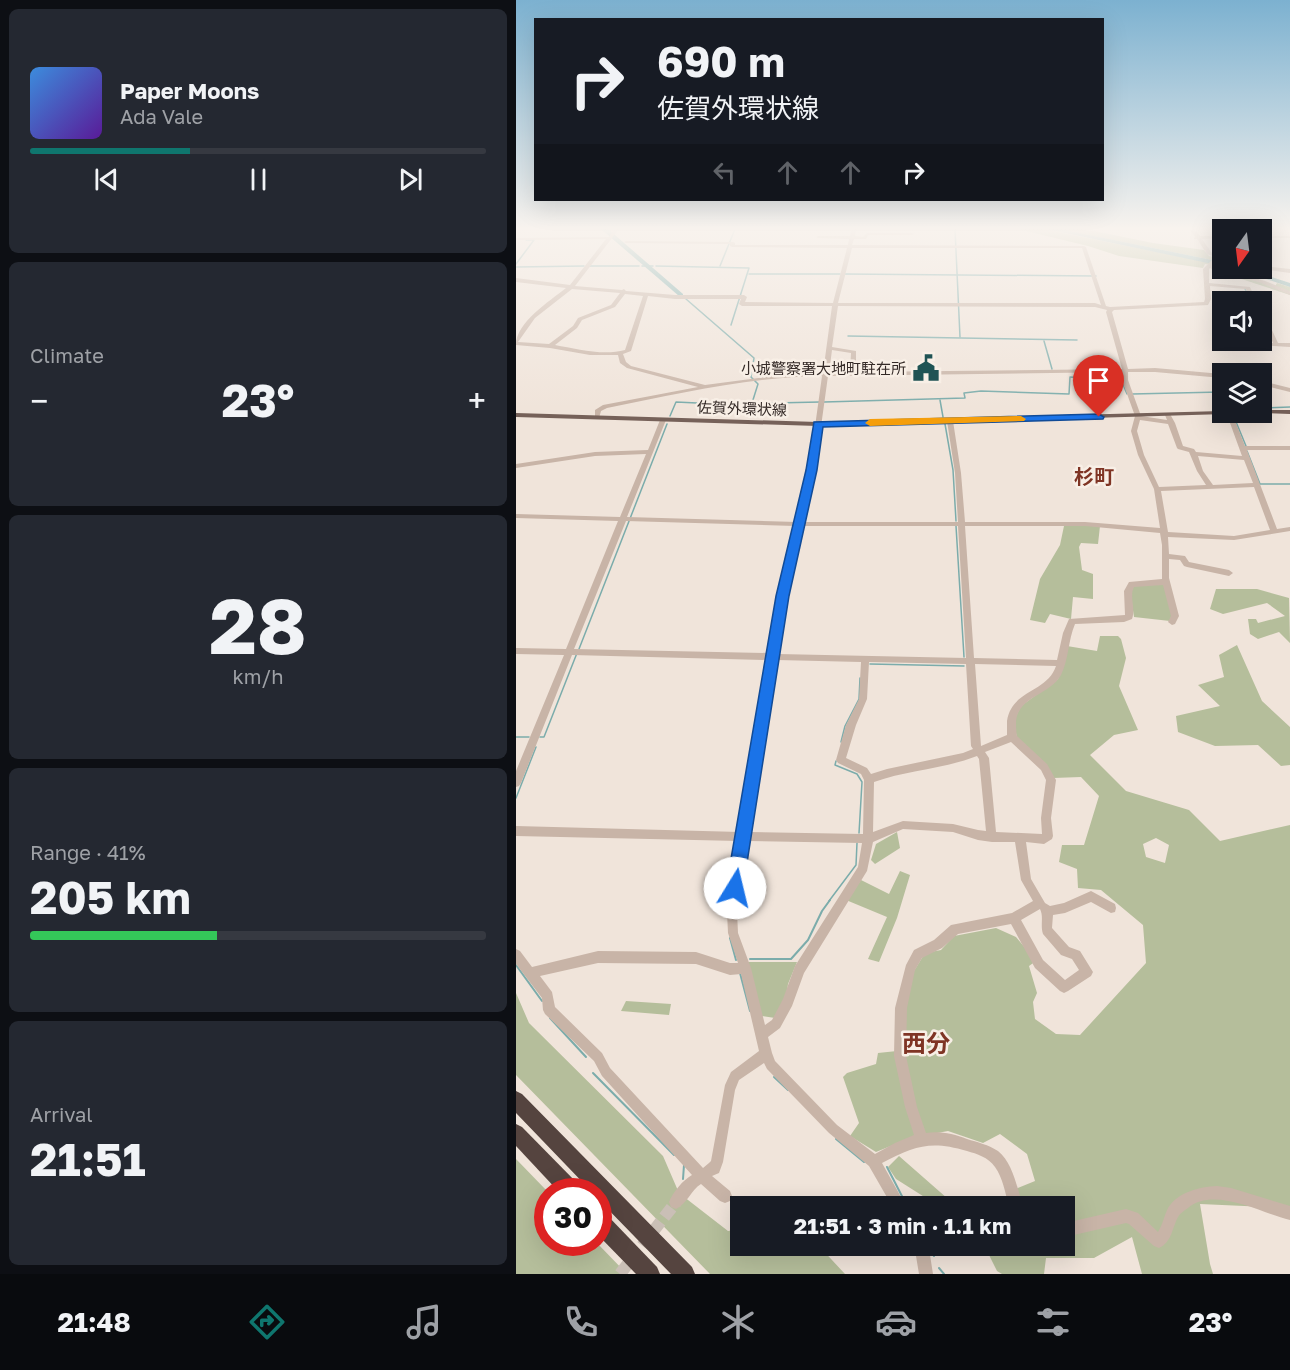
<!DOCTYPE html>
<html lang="en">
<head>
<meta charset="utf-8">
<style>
  :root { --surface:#171b24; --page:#242831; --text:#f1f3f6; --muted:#9ea1a6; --line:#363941; --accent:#0f766e }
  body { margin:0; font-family:"Golos Text","Noto Sans JP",sans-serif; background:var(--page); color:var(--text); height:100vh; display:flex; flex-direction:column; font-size:22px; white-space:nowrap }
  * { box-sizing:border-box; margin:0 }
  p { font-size:20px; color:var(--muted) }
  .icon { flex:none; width:33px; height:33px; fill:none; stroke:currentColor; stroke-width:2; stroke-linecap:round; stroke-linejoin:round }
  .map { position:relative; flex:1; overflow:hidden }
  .drawer { display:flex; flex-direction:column; gap:9px; padding:9px; background:#0d0f14; width:516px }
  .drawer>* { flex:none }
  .hud { position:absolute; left:18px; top:18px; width:570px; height:183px; border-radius:0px; box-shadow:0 6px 24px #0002; background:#171b24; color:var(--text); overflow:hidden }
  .needle { width:39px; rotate:194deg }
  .buttons { position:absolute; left:696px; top:219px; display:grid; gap:12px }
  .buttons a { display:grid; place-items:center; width:60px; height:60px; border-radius:0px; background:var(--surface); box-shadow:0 6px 24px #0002; font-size:30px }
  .speed { position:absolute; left:18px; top:1178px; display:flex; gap:12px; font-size:30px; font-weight:700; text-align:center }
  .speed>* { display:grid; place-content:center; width:78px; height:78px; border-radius:50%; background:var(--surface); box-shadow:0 6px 24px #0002; line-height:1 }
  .speed .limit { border:9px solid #d22; background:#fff; color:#111 }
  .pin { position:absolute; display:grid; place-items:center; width:51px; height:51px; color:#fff; margin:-62px -26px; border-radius:50% 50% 50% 0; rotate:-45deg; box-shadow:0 0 6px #0007 }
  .pin .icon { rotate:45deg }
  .me { position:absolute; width:66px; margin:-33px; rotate:9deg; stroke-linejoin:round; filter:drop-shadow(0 0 4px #0008) }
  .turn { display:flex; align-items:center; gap:21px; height:126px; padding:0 24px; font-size:27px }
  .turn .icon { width:78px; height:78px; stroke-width:2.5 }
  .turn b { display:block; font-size:42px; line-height:51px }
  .lanes { display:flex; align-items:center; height:57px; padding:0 24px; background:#0003; justify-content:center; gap:30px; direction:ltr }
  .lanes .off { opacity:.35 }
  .big { font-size:45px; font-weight:700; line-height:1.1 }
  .drawer .card { flex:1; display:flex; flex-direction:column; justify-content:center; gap:9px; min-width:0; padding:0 21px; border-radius:9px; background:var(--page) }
  .drawer .dial { align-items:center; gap:0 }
  .dial b { font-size:78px; line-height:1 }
  .song { display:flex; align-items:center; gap:18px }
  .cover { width:72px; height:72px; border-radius:9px; background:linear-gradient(135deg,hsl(210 70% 55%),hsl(270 70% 35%)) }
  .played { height:6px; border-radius:3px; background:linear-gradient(90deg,var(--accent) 35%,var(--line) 35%) }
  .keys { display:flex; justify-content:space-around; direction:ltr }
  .heat { display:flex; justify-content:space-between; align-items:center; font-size:33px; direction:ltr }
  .charge { height:9px; border-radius:4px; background:linear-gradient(90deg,#34c759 41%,var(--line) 0) }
  .trip { position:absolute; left:214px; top:1196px; width:345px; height:60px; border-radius:0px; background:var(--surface); box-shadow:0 6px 24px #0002; font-weight:700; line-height:60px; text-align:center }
  .tab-bar { display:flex; height:96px; justify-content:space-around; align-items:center; background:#090b0e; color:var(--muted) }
  .tab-bar .icon { width:42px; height:42px }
  .tab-bar .active { color:var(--accent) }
  .tab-bar b { font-size:27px; color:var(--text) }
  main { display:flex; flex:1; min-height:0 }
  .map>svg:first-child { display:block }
  .green { fill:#b5be9b; fill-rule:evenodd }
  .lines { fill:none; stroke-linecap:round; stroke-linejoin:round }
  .stream-far1 { stroke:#7bacab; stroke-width:1.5 }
  .stream { stroke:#7bacab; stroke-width:2 }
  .river { fill:#7bacab; fill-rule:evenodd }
  .minor-tunnel { stroke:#cabfb6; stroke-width:12; stroke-dasharray:12 6; stroke-linecap:butt }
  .minor { fill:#c8b4a7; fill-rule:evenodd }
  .major { fill:#766159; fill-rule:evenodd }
  .highway { fill:#55443f; fill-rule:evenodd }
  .route { fill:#1a73e8; stroke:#114b97; stroke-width:1.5 }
  .slow { fill:#f59e0b }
  .labels { text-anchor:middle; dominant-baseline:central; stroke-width:5; stroke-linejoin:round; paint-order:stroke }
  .far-poi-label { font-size:15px; fill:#342a27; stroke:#f8efe6; text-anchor:end }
  .far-street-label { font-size:15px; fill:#342a27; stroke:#f8efe6 }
  .neighbourhood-label { font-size:20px; font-weight:bold; fill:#7f3424; stroke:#f8efe6 }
  .near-neighbourhood-label { font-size:24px; font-weight:bold; fill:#7f3424; stroke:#f8efe6 }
</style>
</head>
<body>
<main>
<section class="drawer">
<div class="card">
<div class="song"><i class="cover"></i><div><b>Paper Moons</b><p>Ada Vale</p></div></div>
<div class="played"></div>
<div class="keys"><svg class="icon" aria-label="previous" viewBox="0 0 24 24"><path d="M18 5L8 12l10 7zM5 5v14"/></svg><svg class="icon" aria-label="pause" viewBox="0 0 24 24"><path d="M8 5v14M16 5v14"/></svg><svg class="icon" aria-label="next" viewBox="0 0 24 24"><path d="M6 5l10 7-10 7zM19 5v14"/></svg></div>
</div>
<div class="card"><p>Climate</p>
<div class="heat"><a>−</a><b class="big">23°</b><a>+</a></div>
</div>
<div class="card dial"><b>28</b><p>km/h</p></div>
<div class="card"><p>Range · 41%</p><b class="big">205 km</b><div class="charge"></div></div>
<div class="card"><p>Arrival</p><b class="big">21:51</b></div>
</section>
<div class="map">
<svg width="774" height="1274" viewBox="0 0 774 1274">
  <rect width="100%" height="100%" fill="#f0e4da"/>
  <!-- green -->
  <g class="green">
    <polygon points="502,229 527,229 691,262 706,266 706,268 746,277 742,280 758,288 761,283 774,287 774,295 695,269 697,265 689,264 687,268 603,256 572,246"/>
    <polygon points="543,229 568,229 637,243 688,250 693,256 706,259 706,262"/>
    <polygon points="548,526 584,526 582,544 565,543 563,547 566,570 577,574 577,599 557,597 555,619 534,614 529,623 514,620 524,579 544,545"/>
    <polygon points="649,584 657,614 654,621 618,617 614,591 618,585"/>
    <polygon points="700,589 741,589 773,598 774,643 763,632 742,639 734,634 732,619 740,619 742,623 769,616 751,603 707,614 694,609"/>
    <path d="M584,636h18l3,3 5,19 -7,28 19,44 -24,5 -24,20 36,36 63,19 31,31 70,-16v383l-90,-4 10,60 3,10h-71l-10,-37 -38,21h-48l-2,16h-42l-5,-3 -13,-26h81v-39h-59l2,-14 27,-11 -8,-27 -27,-20 -17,9 -35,-12 -38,7 -34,14 -26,-16 9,-13 -16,-46 4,-4 29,-9 2,-11 19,-2 17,-80 11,-18 16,-3 13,-14 42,-8 20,9 20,24 -7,5 8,27 -4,9 2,17 21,15 24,1 66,-72 -3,-38 -42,-35 -23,-2 -1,-19 -18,-7 3,-17h22l15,-49 -18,-19 -28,1 -35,-37 -5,-19 8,-16 37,-27 9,-33 30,5zM640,838l13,7 -4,18 -19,-6 -3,-13z"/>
    <polygon points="721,645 746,701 774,727 774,765 765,766 742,745 699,746 662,732 660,716 704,706 682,685 708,677 703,655"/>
    <polygon points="381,832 384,848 359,864 355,860 360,844"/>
    <polygon points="384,871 394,875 381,918 363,962 352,959 371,917 330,900 345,880 373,894"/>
    <polygon points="231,962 281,962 272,984 270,1000 259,1018 246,1016"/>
    <polygon points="0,993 13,1023 147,1156 163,1193 212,1231 225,1229 225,1245 302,1245 329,1274 194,1274 0,1075"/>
    <polygon points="110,1001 155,1004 153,1015 105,1011"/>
    <polygon points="383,1156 440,1206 413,1206 410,1198 380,1179 372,1167"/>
    <polygon points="0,1159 31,1191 32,1242 80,1242 111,1274 0,1274"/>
  </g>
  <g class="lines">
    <!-- stream-far1 -->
    <g class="stream-far1">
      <polyline points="439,229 444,337"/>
      <polyline points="0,264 18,240 10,240"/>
      <polyline points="73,266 123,266"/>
      <polyline points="126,266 137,266"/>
      <polyline points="140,266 233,268 215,325"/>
      <polyline points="204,266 219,229"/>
      <polyline points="0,267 68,266"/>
      <polyline points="233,274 324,274"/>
      <polyline points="329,274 580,276"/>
      <polyline points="729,289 734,298"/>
      <polyline points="170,299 238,358 235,377 242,384 236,403"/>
      <polyline points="332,336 561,340"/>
      <polyline points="528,341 536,369"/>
      <polyline points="616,394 705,392 706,394"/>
      <polyline points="424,400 427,417"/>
      <polyline points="308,402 449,398 448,393 465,391 553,394 554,377 605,380 611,394"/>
      <polyline points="746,408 774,407"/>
      <polyline points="154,416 160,402 202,404 304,402"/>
      <polyline points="718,417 730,446"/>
      <polyline points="429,424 437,470 440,521"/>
      <polyline points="731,451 744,484 774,484"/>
      <polyline points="440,526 448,657"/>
      <polyline points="270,567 278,527"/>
      <polyline points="63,649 151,424"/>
      <polyline points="254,653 260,615"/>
      <polyline points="354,664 448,666"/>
      <polyline points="0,737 13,737"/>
      <polyline points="24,737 28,737 61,653"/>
      <polyline points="325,742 329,726 343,699 344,678"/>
      <polyline points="320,761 319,765 341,774 346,782 343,833"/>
      <polyline points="0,798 20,747"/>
      <polyline points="224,831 240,731"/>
      <polyline points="218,865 222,840"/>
      <polyline points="213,901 216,875"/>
      <polyline points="313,901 340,865 341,843"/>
    </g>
    <!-- stream -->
    <g class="stream">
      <polyline points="211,915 213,900"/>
      <polyline points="214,938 220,960"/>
      <polyline points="234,959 275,959 292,940 306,911 314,900"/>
      <polyline points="0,965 26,1001"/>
      <polyline points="224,973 234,1011"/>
      <polyline points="34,1018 70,1057"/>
      <polyline points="77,1073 158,1155"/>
      <polyline points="258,1077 272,1090"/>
      <polyline points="320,1139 348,1162"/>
      <polyline points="371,1167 391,1206"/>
      <polyline points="167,1179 168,1165"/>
      <polyline points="412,1245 418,1256"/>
      <polyline points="423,1268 428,1274"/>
    </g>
    <!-- river -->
    <g class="river">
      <polygon points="85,229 92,229 167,294 167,296 163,296"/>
      <polygon points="530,229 544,229 706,262 706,266"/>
      <polygon points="717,268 728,268 774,283 774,287"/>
    </g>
    <!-- minor-tunnel -->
    <polyline class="minor-tunnel" points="104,1274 160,1202"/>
    <!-- minor -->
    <g class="minor">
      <path d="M98,229h5l-44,57 47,4 2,-1 2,2 49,4h69l3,2 -2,5 88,1 14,-55 -115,-1 -2,-1v-2l-104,-1 -2,-1 2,-1 107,1 2,1v2h113l1,-6 -31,-1 -2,-1 2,-1h32l2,-7h4l-1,7 8,1 4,-4h45l2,1 -2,1h-44l-2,4h-12l-2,6 232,1 2,1 20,59 4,1 94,-5 1,-3 -2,-30 12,-12 -8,-3 -10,-15h-3l1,-2 -5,-8h5l5,7h22v2l-20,1 9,13 11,5v2h-4l-6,7 53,15 25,10v4l-29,-12 -51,-15 -1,1v14l41,4 7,15h-5l-6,-13 -36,-3 1,13 -3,6 -94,5 -2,2 16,57 27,-1 67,6v4l-67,-6h-27v8l13,36 26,4 -2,-5 3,-2 2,1 5,9 8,23 11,3 2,3 46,4 -16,-44 6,1 13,33h45v4h-43l30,79 13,-2v4l-56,9 -66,-3 1,17 16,2 4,6 40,8 4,3 -4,3 -42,-9 -3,-1 -4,-6 -11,-1v19l10,38 -4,8 -3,1 -4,-3 3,-6 -8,-31 -29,2c-5,10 2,21 -2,32l-8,3 -49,2c-7,16 -6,35 -14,51 -11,20 -42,21 -45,46 0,5 0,10 1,15l30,28 9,16 -5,38 2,18 -1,3 -8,5 -18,-2 5,37 14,24 5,3 14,-3 27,-12 24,13 1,4 -1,4 -4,1 -20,-11 -26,11 -12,2 -1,13 17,19 11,4 13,21 -2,4 -23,15 -4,2 -4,-2 -25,-23 -24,-44 -53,10 -16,14 -20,10 -7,12 -8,38 -1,48 11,51 9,26c14,-2 28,1 41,6 10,3 22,6 31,12 15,12 19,37 25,55h-14c-4,-13 -6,-28 -14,-39 -7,-10 -18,-13 -28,-16 -37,-11 -52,-5 -85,12l24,43h-14l-23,-40 -40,-33 -62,-64 -3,-6 -25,17 -4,10 -12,72 -4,11 -7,3 18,15 2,5 -2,5 -5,2 -5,-2 -19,-17c-10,6 -14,20 -25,25l-5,-2 -2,-5c4,-10 14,-22 23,-27l-90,-99 -8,-15 -49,-47 -2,-4 -1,-12 -26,-34v-15l4,2 12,16 66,-16 98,1 34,11h8l-10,-30 -1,-21 12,-71 -223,-5v-10l224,6 28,-172 -196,-5 -51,128 -2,3 -3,1v-16l48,-116 -48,-1v-6l50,1 52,-128 -102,-3v-4l104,3 26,-63 -51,2 -79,12v-4l79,-12 53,-2 12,-30 3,-2 3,2 -39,97 170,5 12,-52 13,-94c-73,1 -144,18 -215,32l-6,3 -2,7h-4v-8l8,-5 95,-18 -71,-19 -7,-5 -2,-8h-28l-40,-7 -34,-3c0,-23 34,-44 50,-57l-50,-6v-4l54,7 36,-46 -90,1v-2l93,-1zM336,248h230l19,57 -6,-2h-257zM56,289l48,4 -9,12 -33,13 -5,8 -24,18 -31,-2 17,-24zM109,294l18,2 -18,54c-22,6 -48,-1 -70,-5l22,-17 5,-8 33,-13zM132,296l27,3h66l-2,5 3,2h90l-9,67h-27l-91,12 -74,-19 -5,-4 -3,-8 8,-3zM322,306l257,1 12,3 -1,2 16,57 -266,3v-21l-24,-4zM316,350l19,3 -1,19 -21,1zM606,372v8l13,36 -4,15 7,24 16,34 6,39 -75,-6h-120l-4,-49 -8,-52 -3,-2 -3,2 8,52 3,49h-154l11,-52 13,-94zM624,420l28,4 9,24 1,1 11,3 8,19 9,14 -47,2 -15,-32 -7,-24zM682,456l46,4 9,23 -40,2 -10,-14zM738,487l16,43 -36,6 -66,-4 -7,-41zM110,521l169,5 -16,70 -9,57 -196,-4zM287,526h155l8,132 -188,-4 9,-58zM449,526h120l75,7 2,12v34l-33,3 -5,9 1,24 -56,4 -6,14 -6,27 -83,-2zM261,660l84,2 -2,37 -13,26 -10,35 2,3 23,11 3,6 -1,54 -113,-2zM353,662l97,2 5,82 2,3 -10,4 -76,16 -16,5 -4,-6 -21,-10 10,-33 11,-26zM459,664l81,2c-9,27 -44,23 -49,55 0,4 0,9 0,14l-26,11zM495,742l30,28 5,10 -5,38 1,16 -46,-2 -7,-74 -4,-6zM461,756l2,3 7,72 -8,-1 -25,-6 -50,-3 -30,11 1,-50c33,-12 70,-13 103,-26zM387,829l50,3 25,8 14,2h23l6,38 12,21 -21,12 -61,12 -17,15 -20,10 -8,15 -11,43 -1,48 11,51 9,28 -19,8 -20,11 -38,-29 -62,-64 -3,-8 -4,-16 12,-9 12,-22 12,-33 63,-102 6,-29zM232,841l114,2 -4,24 -63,99 -12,33 -11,21 -7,5 -14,-57 -13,-35 -1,-21zM524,909c4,8 0,16 3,25l18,21 11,4 7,11 -14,10 -22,-20 -22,-40zM82,963l98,1 34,11 11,-1 18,77 -28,21 -6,13 -14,76 -2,2 -6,5 -93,-100 -8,-15 -47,-46 -3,-15 -12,-16z"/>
      <rect x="746" y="236" width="28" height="2"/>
      <polygon points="746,266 774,269 774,273 744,269"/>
      <polygon points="746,313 749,315 762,343 774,343 774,347 739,345 739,343 741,342 757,343 746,320"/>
      <polygon points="746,381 774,388 774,392 746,385"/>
      <path d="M701,1186l14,2 59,18v14c-29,-7 -76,-34 -102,-12 -4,3 -8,5 -10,9 -6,11 -6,25 -19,31l-5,-2 -25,-22 -3,-1 -61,14v-14l61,-14 12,4 20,19c5,-8 6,-16 10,-24 10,-16 31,-21 49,-22z"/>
      <polygon points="395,1245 409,1245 414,1255 417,1274 403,1274 400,1256"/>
    </g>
    <!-- major -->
    <polygon class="major" points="746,410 774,410 774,414 743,413 302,426 0,417 0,413 302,422 706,411 706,412 746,412"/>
    <!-- highway -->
    <g class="highway">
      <polygon points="0,1091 6,1094 176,1267 179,1274 155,1274 82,1199 82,1191 75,1191 0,1113"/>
      <polygon points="0,1124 6,1127 62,1184 64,1191 42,1191 0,1146"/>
      <polygon points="82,1211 89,1213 141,1267 144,1274 120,1274 82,1235"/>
    </g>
  </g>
  <!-- sky -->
  <linearGradient id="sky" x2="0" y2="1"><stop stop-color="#7cb1d0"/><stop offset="0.56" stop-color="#f8f3ee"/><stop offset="1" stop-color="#f8f3ee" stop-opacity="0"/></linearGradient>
  <rect width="774" height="408" fill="url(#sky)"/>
  <!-- route -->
  <polygon class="route" points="583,414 588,417 587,419 307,427 301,470 273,596 227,888 225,894 219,896 213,894 210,888 260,596 290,470 298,422"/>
  <!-- slow -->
  <polygon class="slow" points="505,416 510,419 508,421 354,426 349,423 354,419"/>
  <!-- icons -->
  <defs>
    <symbol id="civic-bare" viewBox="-9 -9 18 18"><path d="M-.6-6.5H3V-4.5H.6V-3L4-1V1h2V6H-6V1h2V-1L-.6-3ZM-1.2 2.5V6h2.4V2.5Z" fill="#1f5354" stroke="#f8efe6" stroke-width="2.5" paint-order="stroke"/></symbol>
  </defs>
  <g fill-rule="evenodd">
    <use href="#civic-bare" x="391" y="349" width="38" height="38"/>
  </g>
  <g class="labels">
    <!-- far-poi labels -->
    <g class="far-poi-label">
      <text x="390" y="368">小城警察署大地町駐在所</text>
    </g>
    <!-- far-street labels -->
    <g class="far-street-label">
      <text transform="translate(226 408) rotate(2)">佐賀外環状線</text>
    </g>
    <!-- neighbourhood labels -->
    <g class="neighbourhood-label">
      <text x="578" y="476">杉町</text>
    </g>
    <!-- near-neighbourhood labels -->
    <g class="near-neighbourhood-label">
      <text x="410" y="1042">西分</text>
    </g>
  </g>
</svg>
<div class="buttons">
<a><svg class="needle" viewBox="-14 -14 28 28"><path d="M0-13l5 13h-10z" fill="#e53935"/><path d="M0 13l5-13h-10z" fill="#9ea1a6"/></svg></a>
<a><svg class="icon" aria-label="sound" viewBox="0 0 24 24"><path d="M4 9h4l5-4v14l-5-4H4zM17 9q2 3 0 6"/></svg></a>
<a><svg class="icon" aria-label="layers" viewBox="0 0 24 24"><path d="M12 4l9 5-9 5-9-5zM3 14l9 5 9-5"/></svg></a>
</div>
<div class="speed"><div class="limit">30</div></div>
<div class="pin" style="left:583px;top:417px;background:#d93025"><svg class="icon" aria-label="arrive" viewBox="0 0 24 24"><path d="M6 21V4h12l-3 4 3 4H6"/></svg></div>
<svg class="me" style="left:219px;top:888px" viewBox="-20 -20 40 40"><circle r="19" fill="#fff"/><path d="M0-13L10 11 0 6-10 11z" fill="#1a73e8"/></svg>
<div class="trip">21:51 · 3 min · 1.1 km</div>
<div class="hud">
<div class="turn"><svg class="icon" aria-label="right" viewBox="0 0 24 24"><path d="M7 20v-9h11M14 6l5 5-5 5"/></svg><div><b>690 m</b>佐賀外環状線</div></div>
<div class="lanes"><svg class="icon off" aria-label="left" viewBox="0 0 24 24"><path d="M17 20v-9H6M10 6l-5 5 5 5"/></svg><svg class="icon off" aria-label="ahead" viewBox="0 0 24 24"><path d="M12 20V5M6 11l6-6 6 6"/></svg><svg class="icon off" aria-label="ahead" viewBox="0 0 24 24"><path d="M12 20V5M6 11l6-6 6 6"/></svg><svg class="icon" aria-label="right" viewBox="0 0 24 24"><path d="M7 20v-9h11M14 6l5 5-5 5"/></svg></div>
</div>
</div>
</main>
<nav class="tab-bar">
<b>21:48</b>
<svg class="icon active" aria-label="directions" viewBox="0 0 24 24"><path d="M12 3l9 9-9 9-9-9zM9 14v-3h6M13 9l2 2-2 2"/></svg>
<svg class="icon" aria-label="music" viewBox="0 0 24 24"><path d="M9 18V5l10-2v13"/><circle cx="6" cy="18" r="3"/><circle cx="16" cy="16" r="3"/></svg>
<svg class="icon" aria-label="phone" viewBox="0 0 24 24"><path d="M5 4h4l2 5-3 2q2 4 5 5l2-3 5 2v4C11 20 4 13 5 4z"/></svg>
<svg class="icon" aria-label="climate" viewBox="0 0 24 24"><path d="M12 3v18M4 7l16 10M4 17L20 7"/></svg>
<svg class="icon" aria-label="car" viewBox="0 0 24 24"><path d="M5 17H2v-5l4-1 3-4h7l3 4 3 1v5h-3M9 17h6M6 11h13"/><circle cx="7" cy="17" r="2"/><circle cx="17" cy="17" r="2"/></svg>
<svg class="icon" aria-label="filters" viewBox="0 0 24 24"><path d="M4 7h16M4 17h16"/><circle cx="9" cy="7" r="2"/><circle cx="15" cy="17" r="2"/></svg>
<b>23°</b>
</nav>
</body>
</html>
